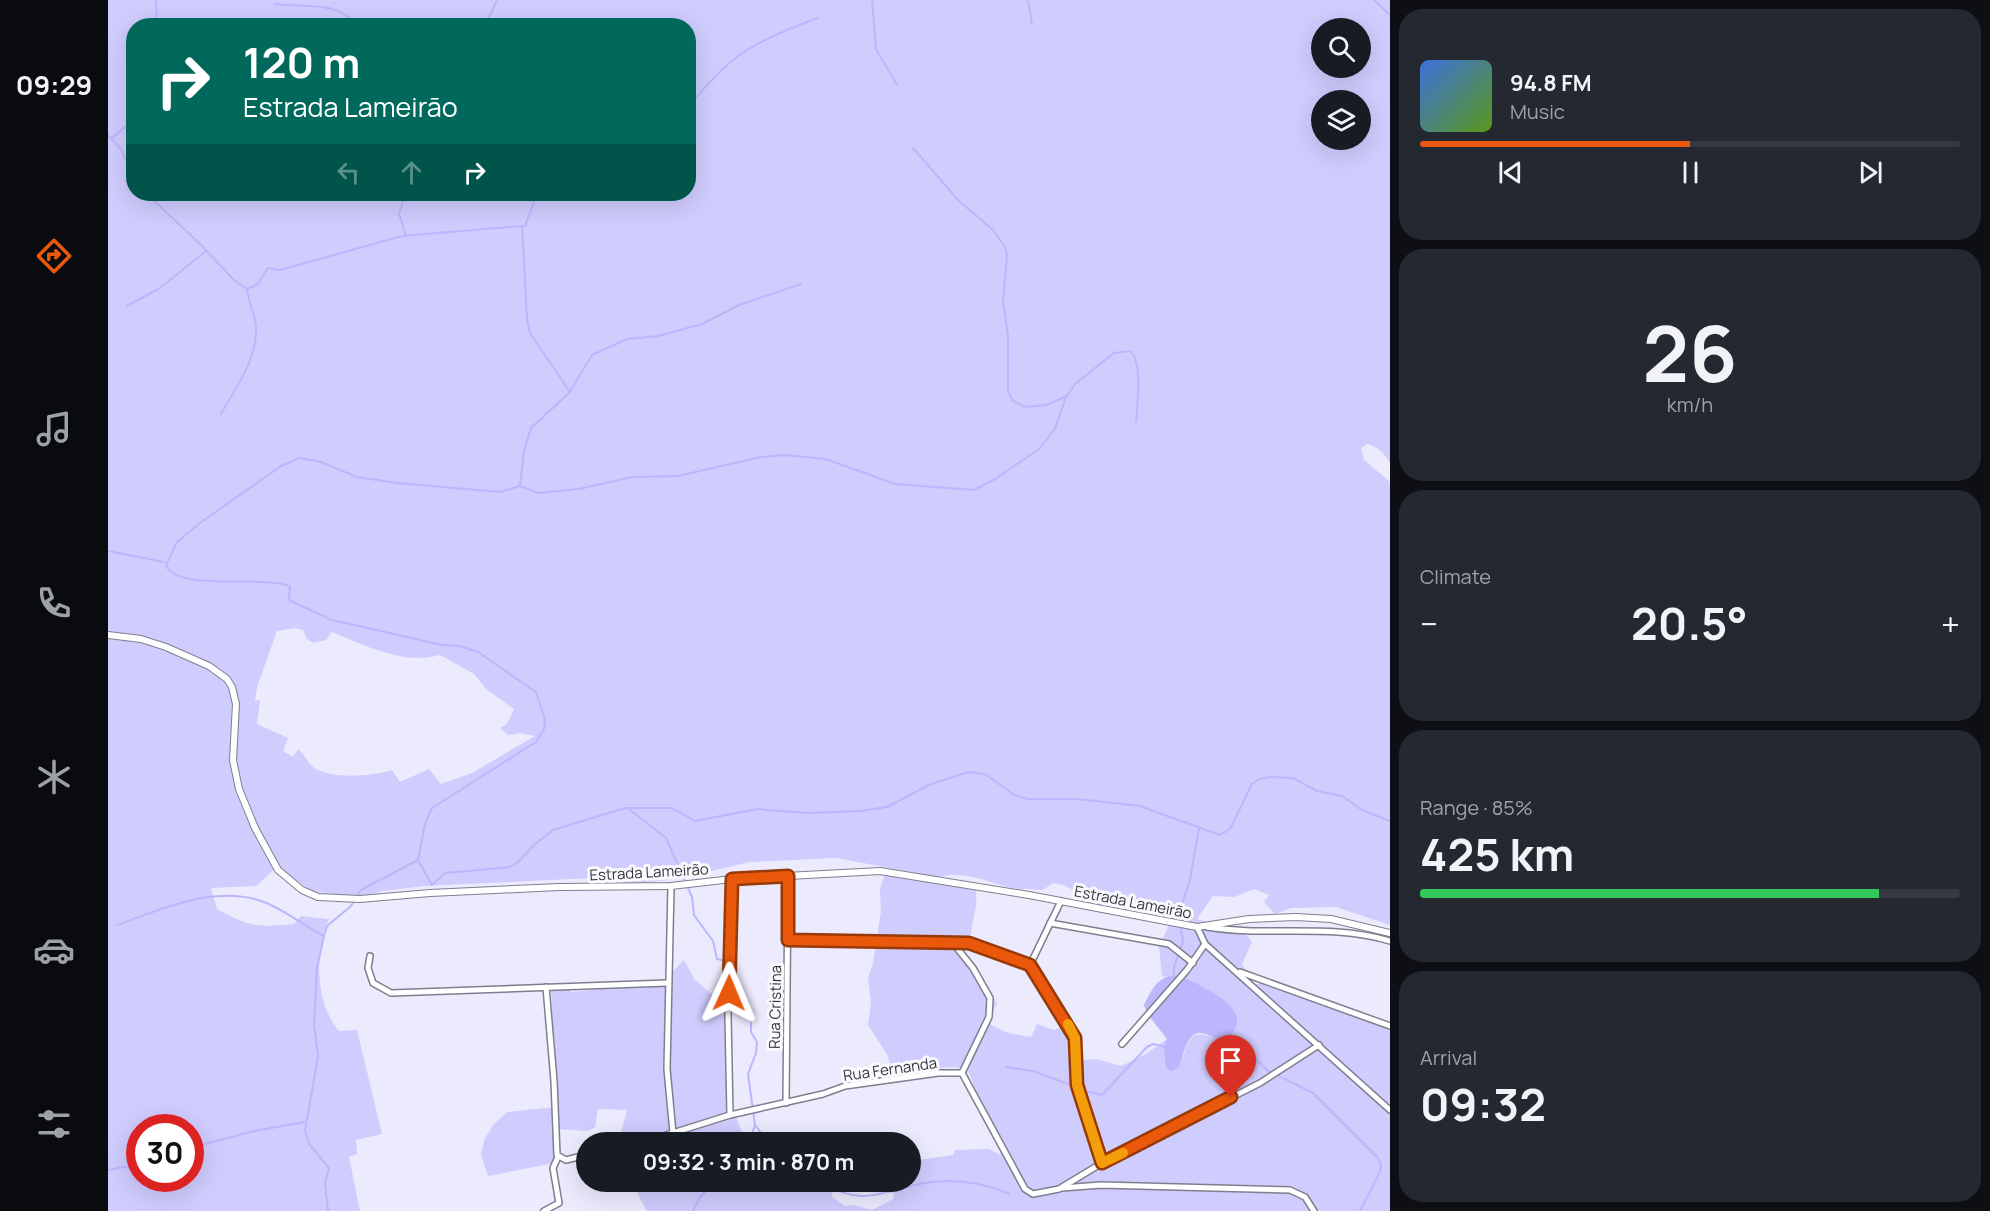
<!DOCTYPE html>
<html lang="en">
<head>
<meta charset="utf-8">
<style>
  :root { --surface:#171b24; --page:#242831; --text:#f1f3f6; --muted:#9ea1a6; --line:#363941; --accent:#ea580c }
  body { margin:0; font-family:Manrope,sans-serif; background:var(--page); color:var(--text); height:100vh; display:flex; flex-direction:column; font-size:22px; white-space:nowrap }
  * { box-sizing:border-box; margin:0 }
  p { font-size:20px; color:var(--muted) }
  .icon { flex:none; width:33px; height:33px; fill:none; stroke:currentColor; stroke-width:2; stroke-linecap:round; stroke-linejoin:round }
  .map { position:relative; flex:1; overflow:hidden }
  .drawer { display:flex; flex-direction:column; gap:9px; padding:9px; background:#0d0f14; width:600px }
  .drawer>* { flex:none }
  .banner { position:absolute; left:18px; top:18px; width:570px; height:183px; border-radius:24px; box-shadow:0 6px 24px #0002; background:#00695c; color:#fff; overflow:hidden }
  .tools { position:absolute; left:1203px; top:18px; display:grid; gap:12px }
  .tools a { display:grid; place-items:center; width:60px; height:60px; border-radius:50%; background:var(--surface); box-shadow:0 6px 24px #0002; font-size:30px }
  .speed { position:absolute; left:18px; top:1114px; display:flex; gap:12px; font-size:30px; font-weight:700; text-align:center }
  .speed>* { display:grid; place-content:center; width:78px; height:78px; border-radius:50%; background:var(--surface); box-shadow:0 6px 24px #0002; line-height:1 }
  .speed .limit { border:9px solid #d22; background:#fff; color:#111 }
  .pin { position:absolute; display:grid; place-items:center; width:51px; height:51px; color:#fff; margin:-62px -26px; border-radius:50% 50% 50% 0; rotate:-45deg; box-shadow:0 0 6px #0007 }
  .pin .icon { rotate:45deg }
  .me { position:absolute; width:66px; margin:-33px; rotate:1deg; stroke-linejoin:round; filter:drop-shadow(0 0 4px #0008) }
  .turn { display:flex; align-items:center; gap:21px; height:126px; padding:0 18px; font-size:27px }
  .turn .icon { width:78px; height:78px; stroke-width:2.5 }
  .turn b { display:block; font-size:42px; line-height:51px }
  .lanes { display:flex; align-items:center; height:57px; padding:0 18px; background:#0003; justify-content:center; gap:30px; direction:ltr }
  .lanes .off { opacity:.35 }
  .big { font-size:45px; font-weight:700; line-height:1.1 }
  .drawer .tile { flex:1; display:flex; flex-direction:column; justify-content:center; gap:9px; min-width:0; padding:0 21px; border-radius:24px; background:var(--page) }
  .drawer .dial { align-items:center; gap:0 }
  .dial b { font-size:78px; line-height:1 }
  .song { display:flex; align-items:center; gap:18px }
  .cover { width:72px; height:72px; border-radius:9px; background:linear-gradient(135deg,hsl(220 70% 55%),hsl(90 70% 35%)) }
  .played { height:6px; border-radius:3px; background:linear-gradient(90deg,var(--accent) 50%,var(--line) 50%) }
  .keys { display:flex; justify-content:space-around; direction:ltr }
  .heat { display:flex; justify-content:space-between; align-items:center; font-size:33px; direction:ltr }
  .charge { height:9px; border-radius:4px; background:linear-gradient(90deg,#34c759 85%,var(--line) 0) }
  .trip { position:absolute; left:468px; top:1132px; width:345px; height:60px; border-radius:30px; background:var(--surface); box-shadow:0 6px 24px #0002; font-weight:700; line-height:60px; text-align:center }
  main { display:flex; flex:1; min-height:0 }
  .menu { display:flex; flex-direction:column; width:108px; justify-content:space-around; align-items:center; background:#090b0e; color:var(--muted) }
  .menu .icon { width:42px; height:42px }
  .menu .on { color:var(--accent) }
  .menu b { font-size:27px; color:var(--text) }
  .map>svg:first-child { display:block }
  .green { fill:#cfccfe; fill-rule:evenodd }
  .water { fill:#bcb6fc }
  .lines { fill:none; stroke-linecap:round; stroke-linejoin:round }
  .stream { stroke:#bcb6fc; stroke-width:2 }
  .minor-casing { stroke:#7f7e8f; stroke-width:8 }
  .tertiary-casing { stroke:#7f7e8f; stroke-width:8 }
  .minor { stroke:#fff; stroke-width:5 }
  .tertiary { stroke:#fff; stroke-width:6 }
  .route-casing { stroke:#983908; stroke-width:15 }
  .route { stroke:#ea580c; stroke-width:10 }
  .slow { stroke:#f59e0b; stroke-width:10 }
  .labels { text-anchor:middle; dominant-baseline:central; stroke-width:6; stroke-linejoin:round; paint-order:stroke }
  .street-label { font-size:15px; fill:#34343b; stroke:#fafafe }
</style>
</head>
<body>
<main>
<nav class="menu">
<b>09:29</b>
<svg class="icon on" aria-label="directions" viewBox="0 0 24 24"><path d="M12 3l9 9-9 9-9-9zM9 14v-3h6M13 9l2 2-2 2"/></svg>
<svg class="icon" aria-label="music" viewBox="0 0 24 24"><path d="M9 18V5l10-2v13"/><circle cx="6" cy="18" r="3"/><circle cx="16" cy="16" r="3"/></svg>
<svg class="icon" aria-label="phone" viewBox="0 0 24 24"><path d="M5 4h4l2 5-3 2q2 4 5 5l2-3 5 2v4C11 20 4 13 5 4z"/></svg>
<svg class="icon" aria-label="climate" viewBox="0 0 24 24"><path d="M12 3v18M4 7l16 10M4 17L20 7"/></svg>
<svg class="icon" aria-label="car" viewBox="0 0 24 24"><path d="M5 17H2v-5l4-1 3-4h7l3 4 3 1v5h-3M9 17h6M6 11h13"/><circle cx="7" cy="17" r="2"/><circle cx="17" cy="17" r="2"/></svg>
<svg class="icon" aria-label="filters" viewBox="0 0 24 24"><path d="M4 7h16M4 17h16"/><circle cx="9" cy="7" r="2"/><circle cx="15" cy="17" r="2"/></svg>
</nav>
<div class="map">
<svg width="1282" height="1211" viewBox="0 0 1282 1211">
  <rect width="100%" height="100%" fill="#ecebfe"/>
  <!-- green -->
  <g class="green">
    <path d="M0,0h1282v463c-6,-10 -11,-15 -22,-19l-7,4 3,12 26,22v443l-54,-18 -45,1 -16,6 -11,-12 5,-7 -15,-6 -20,8 -21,-1 -16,23c22,8 40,2 55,23l-10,22 13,21 7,-3 128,40v189h-743l-9,-16 -1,-13h182l12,6 1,9 13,9 9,-1 18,5 21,-11 1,-6 -27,-1 -4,-10h47l1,-21 42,-6 2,-5 34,-1 12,6 -4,-15 -29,-69c-11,-10 -53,2 -66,8l-12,-13 -2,-10 -20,-31 3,-23 -3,-24 5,-14 8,-53 -1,-22 5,-15 91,16c2,18 -4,28 -5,45l-14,7 40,61 -10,20 21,10 23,4 6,-13 17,6 15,-6 7,15 -4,22 24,-2 25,7 25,-12 21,-15 -2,18 14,10c13,-31 8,-40 44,-26l10,-8 5,-11 -66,-47 -10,2 -3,-30 12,-27 -49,-14 -23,-1 -35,-20 -11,-2 -10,7c-12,-1 -27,0 -39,-4 -23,-7 -42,-15 -66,-9l-102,-19 -87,4 -66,16 -51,6 -18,-7 -190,9 -42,5 -22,7 -47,-7 -37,-23 -20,18 -45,2 6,21c36,19 37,18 77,15l7,-8 28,3c-15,32 -14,84 10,112l18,-1 25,104 -26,6 1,14 -8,3 11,54h-252zM26,26h554v168h-554zM1214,28h38v40h-38zM1214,100h38v40h-38zM187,628l8,2 4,9 7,4 12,-3 6,-8c34,14 71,33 108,23l34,19 12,15 28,20 -7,15 -7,4 8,7 12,-2 15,3 -63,37 -31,11 -12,-15 -29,13 -8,-12c-19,6 -62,10 -79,-3 -6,-5 -8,-13 -15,-18l-5,8 -10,-6 5,-13 -31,-14 3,-24 -5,1 2,-14 20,-56zM32,1128h50v51h-50z"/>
    <polygon points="576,960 587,980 612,1001 618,1012 619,1117 628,1117 637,1140 635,1143 590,1143 585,1133 542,1143 510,1143 519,1110 490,1109 487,1127 480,1131 448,1129 446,1163 380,1176 373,1155 376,1140 386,1124 399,1112 447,1107 443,983 457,986 463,992 554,983"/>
  </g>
  <!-- water -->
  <g class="water">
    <path d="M1064,975l8,2 -33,37 -3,-9c7,-14 12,-26 28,-30z"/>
    <path d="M1074,977c16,7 64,28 54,50 -3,7 -6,11 -13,14 -6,-1 -11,-5 -18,-7 -18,-7 -21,21 -26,33l-8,4 -5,-3 -2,-20 3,-9 -18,-23z"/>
  </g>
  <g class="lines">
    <!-- stream -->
    <g class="stream">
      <polyline points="48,0 49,26"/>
      <polyline points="764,0 768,49 789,85"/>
      <polyline points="920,0 924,24"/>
      <polyline points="1266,0 1282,15"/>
      <path d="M166,4c35,4 62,-4 84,22"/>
      <polyline points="377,26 389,0"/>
      <path d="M580,109c39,-54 69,-69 130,-91"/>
      <polyline points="0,135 13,149 26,178"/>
      <polyline points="4,138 26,119"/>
      <polyline points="805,148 850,200 885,230 897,247 899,255 895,301 900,336 900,392 905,401 917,407 939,405 959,396"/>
      <polyline points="39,194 92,244 128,282 139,289 150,284 160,268 172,270 294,236 414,226"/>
      <polyline points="297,194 291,214 298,235"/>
      <polyline points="429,194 417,226 414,226 419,318 422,333 462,392"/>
      <polyline points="19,306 52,288 98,251"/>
      <path d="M113,414c15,-27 37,-55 35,-88 -1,-12 -8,-25 -9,-37"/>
      <path d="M1028,422c1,-15 7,-62 -6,-71l-16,2 -39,31 -9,13 -11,32 -16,20 -44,30 -21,11 -79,-6 -69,-25 -42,-4 -23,2 -83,19 -46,1 -53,12 -40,4 -19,-7 -20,6 -103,-9 -40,-6 -39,-16 -19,-3 -18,8 -81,57 -23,19 -11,23c9,28 109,9 124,22l-1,13 43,20 110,25 18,1 18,6 58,40 9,28 -1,9 -8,13 -104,66 -7,16 -7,36 14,25 13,-12 65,-6 8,-5 16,-17 19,-15 72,-22h47l23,13 62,-12 51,4 52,-2 27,-4 44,-23 38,-12 16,2 28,20 14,5h51l62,7 80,29 10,-6 22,-45 7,-5 10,-2 24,1 24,13 25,5 20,14 28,11"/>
      <polyline points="412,486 416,451 423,428 461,393 484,355 519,339 550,336 594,324 631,305 693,284"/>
      <polyline points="0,551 56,562"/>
      <polyline points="521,809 558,838 584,897 586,915 605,941 609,959 625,963 627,1007 634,1006 643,1022 643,1032 649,1042 648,1053 640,1074 647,1125 641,1143"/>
      <path d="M9,925c44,-16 100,-41 147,-23 21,8 40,24 60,34"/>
      <polyline points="1066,976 1066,967 1075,942 1071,917 1073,907 1082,880 1091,828"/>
      <polyline points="1123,1035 1159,1070 1205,1093 1270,1158 1273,1165 1272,1172 1252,1211"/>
      <polyline points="898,1067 925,1071 968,1087"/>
      <polyline points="973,1090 994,1095 1039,1047 1045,1044 1058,1047"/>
      <polyline points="648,1126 660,1143"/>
      <polyline points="82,1148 146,1131 197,1122"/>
      <polyline points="0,1170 32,1164"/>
      <path d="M713,1182c46,29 65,5 111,0 28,-3 52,1 78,12"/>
      <polyline points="220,1211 217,1183 221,1168 201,1144 197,1131 210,1056 206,1024 209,968 216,936 219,926 243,906 253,890 310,860"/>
      <polyline points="585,1211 592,1197 607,1182"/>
    </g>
    <defs>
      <g id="minor">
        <polyline points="563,886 559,1069 565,1133"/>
        <polyline points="942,923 1061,944 1085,963"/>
        <polyline points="1089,927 1097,944 1282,1110"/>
        <path d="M1099,927c62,10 122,-4 183,14"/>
        <polyline points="680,940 861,943 922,965 953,901"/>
        <polyline points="845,943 865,968 882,998 881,1017 854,1073"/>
        <polyline points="262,956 260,968 265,983 283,993 559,983"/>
        <polyline points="922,965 967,1038 969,1085 994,1163"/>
        <polyline points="1132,972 1282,1026"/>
        <polyline points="438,987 446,1081 449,1155 458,1160 478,1155"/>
        <polyline points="1014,1044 1079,970 1097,944"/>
        <polyline points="678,1103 680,876"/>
        <polyline points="622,1115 620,1016 624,879"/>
        <polyline points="533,1143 622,1115 715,1094 737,1086 830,1073 854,1073 917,1189 925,1194 951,1189 994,1163 1152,1083 1211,1045"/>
        <polyline points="954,1188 993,1185 1182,1190 1197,1197 1206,1211"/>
        <polyline points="436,1211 451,1203 445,1168 450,1157"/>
      </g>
      <polyline id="tertiary" points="0,635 33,639 58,647 101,666 119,679 124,687 128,704 125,760 131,789 147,828 170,870 194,890 210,897 252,899 322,893 451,887 563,886 624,879 772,871 921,895 1089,927 1141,919 1188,917 1223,919 1282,933"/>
    </defs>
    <!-- minor casing -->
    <use href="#minor" class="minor-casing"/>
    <!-- tertiary casing -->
    <use href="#tertiary" class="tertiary-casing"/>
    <!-- minor -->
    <use href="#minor" class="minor"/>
    <!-- tertiary -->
    <use href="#tertiary" class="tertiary"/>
  </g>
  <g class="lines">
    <defs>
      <polyline id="route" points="621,993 624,879 680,876 680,940 861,943 922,965 967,1038 969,1085 994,1163 1123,1097"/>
    </defs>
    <!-- route casing -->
    <use href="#route" class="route-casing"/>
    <!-- route -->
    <use href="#route" class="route"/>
    <!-- slow -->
    <polyline class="slow" points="960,1024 967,1038 969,1085 994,1163 1015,1153"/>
  </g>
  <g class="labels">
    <!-- street labels -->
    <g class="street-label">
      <text transform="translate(541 872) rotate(-3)">Estrada Lameirão</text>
      <text transform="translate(1025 902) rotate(11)">Estrada Lameirão</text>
      <text transform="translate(667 1007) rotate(-89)">Rua Cristina</text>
      <text transform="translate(782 1069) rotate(-8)">Rua Fernanda</text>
    </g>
  </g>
</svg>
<div class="tools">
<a><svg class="icon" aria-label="search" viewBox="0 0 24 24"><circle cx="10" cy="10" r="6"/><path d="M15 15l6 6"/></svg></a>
<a><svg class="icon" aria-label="layers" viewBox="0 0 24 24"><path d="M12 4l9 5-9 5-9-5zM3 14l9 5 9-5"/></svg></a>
</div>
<div class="speed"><div class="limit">30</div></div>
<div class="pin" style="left:1123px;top:1097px;background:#d93025"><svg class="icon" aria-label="arrive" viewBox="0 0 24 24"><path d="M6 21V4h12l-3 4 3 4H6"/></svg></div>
<svg class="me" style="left:621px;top:993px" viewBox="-20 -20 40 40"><path d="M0-17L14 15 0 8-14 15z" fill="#ea580c" stroke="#fff" stroke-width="4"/></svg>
<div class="trip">09:32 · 3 min · 870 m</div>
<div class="banner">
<div class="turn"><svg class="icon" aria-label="right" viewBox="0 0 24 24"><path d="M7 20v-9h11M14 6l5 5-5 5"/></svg><div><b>120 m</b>Estrada Lameirão</div></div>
<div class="lanes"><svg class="icon off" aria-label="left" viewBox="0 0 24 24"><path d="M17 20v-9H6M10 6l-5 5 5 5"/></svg><svg class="icon off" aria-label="ahead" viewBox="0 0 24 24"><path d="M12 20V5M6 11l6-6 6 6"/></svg><svg class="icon" aria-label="right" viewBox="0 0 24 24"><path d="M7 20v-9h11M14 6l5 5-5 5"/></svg></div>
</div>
</div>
<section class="drawer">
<div class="tile">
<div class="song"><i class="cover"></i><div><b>94.8 FM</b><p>Music</p></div></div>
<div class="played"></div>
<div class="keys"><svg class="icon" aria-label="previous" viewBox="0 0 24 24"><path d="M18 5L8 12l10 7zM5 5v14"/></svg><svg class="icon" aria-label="pause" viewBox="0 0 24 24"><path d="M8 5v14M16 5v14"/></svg><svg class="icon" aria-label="next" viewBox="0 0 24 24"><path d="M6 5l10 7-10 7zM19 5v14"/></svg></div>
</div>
<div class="tile dial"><b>26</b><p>km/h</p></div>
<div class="tile"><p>Climate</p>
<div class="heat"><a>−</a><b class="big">20.5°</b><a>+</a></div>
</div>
<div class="tile"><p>Range · 85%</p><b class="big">425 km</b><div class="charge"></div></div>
<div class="tile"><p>Arrival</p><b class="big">09:32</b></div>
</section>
</main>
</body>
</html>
